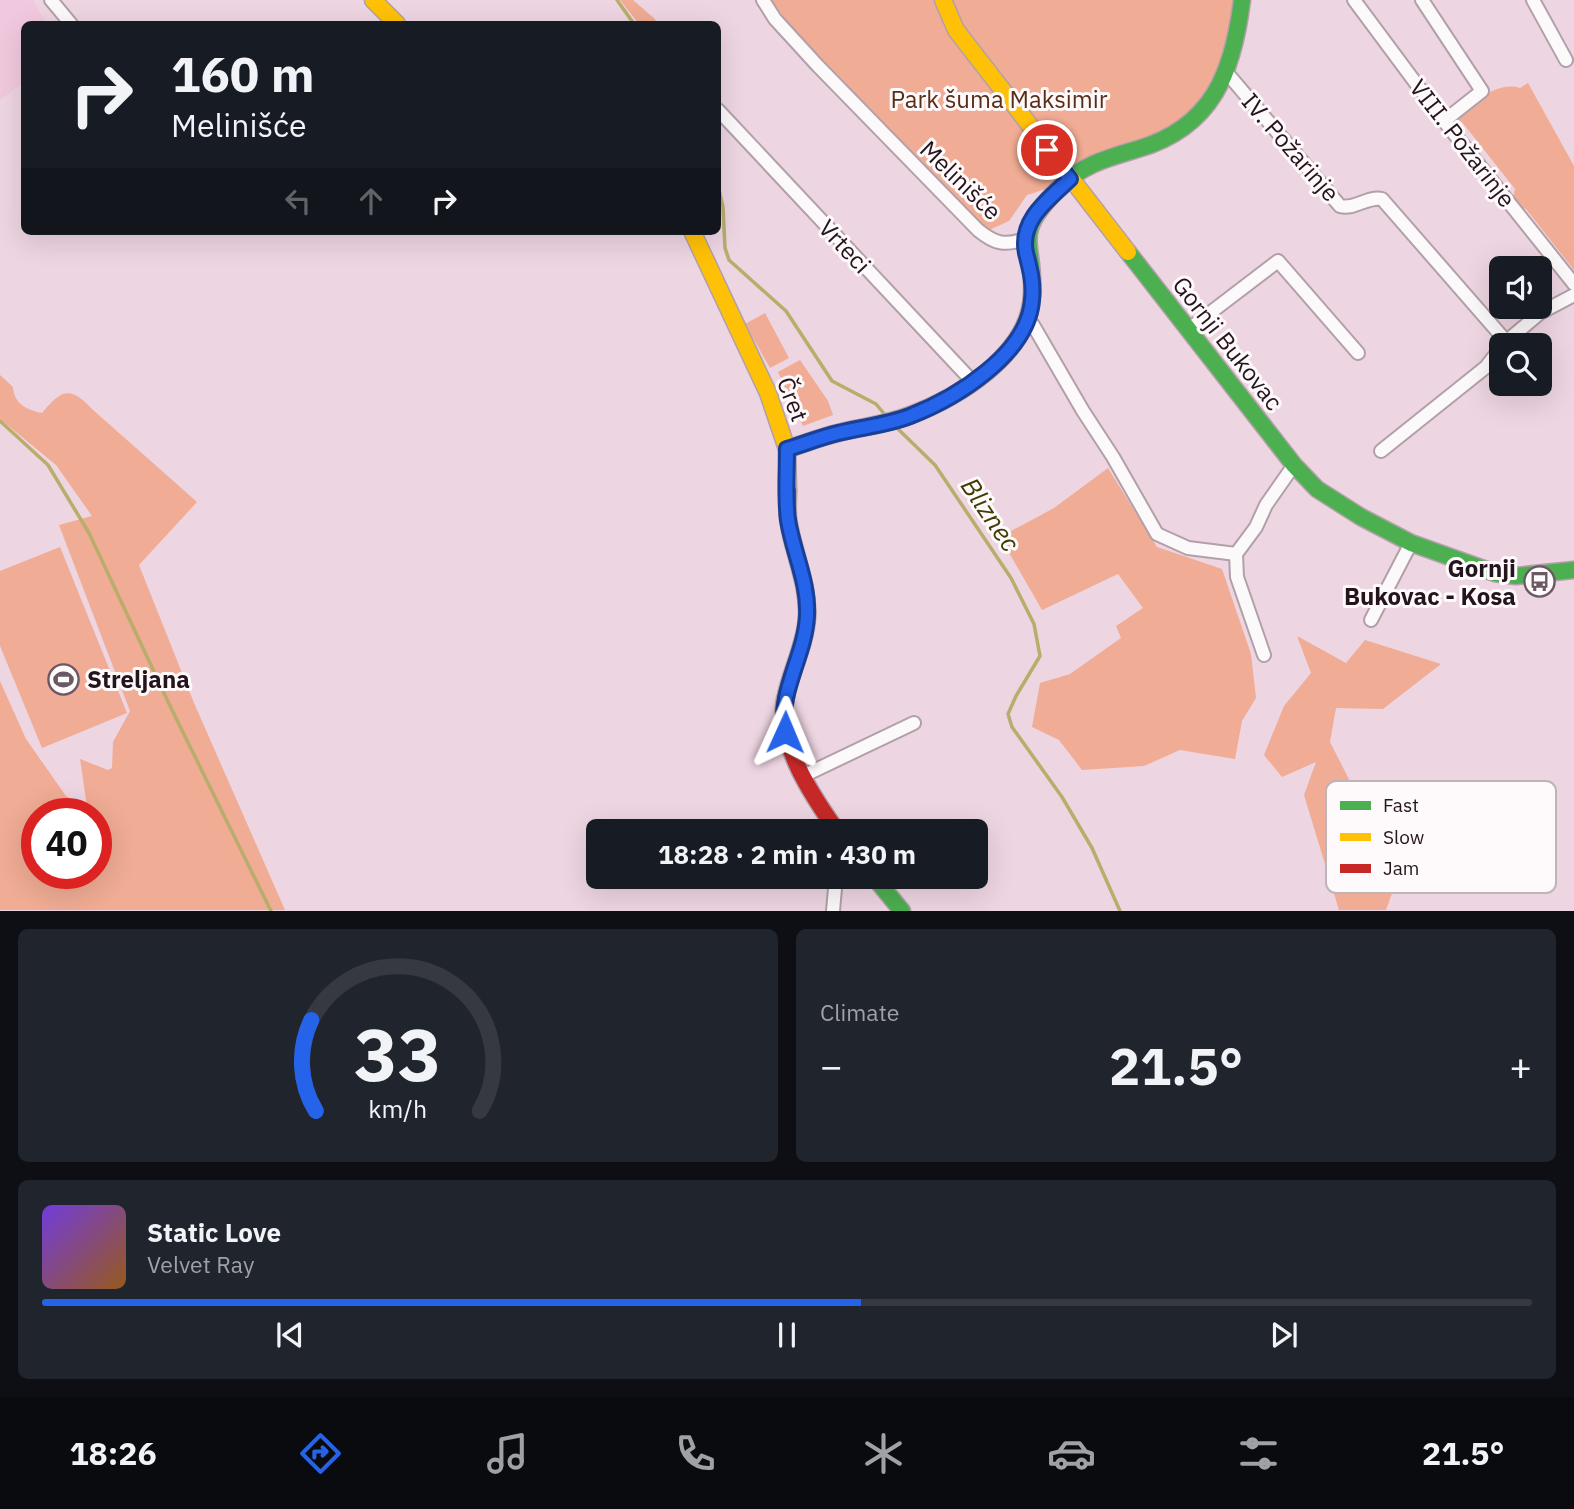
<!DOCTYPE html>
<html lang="en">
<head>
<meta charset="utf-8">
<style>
  :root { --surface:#171b24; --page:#20242c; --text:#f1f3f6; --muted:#9ea1a6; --line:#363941; --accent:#2563eb }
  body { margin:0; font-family:"IBM Plex Sans",sans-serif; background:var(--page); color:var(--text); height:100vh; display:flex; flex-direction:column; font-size:26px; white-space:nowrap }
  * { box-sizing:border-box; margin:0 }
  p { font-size:23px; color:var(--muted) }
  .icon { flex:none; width:38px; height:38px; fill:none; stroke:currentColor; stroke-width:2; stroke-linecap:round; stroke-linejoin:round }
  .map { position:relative; height:911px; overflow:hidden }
  .details { display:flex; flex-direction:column; gap:18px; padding:18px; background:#0d0f14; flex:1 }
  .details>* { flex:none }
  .hud { position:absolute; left:21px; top:21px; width:700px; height:214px; border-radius:10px; box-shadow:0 7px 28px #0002; background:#171b24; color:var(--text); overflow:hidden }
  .tools { position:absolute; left:1489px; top:256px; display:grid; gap:14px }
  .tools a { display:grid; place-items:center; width:63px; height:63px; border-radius:10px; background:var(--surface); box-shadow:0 7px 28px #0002; font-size:35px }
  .speed { position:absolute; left:21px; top:798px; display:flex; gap:14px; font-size:35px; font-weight:700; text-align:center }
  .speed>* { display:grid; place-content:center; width:91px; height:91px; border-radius:50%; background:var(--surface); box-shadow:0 7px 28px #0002; line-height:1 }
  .speed .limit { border:10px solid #d22; background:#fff; color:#111 }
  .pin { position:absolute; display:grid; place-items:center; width:60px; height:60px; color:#fff; margin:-30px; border:4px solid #fff; border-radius:50%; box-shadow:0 2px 7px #0007 }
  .me { position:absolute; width:77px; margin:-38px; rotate:1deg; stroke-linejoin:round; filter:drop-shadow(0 0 5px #0008) }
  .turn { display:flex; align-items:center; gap:24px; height:147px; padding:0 35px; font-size:32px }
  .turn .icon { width:91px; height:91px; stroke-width:2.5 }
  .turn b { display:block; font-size:49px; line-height:60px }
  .lanes { display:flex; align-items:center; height:66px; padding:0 35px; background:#0003; justify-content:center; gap:35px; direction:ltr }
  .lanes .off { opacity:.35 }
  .big { font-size:52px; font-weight:700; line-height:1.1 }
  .details .tile { flex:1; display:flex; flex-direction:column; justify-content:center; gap:10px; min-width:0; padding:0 24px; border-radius:10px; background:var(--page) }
  .details .dial { align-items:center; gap:0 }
  .dial svg { height:182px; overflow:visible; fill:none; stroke:var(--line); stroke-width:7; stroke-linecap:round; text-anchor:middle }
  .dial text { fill:var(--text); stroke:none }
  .song { display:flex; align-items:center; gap:21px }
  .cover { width:84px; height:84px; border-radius:10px; background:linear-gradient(135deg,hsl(260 70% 55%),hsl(30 70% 35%)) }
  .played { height:7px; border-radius:4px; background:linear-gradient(90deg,var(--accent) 55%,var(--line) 55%) }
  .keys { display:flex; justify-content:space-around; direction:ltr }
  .heat { display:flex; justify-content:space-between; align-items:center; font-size:38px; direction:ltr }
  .details .tiles { flex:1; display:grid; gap:18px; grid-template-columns:1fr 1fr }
  .tile:last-child { grid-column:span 2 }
  .trip { position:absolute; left:586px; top:819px; width:402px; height:70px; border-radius:10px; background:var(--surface); box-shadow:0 7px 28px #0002; font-weight:700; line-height:70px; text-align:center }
  .tabs { display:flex; height:112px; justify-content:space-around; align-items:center; background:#090b0e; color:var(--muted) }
  .tabs .icon { width:49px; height:49px }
  .tabs .selected { color:var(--accent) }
  .tabs b { font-size:32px; color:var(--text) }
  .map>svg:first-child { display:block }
  .built { fill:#f1c9de }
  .green { fill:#f0ac94; fill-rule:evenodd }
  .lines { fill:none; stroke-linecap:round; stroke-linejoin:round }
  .stream { stroke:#b8ad6b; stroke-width:3.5 }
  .street-casing { stroke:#b2a0a9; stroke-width:16 }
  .fast-casing { stroke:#b2a0a9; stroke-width:19 }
  .slow-casing { stroke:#b2a0a9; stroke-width:19 }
  .jam-casing { stroke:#b2a0a9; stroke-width:19 }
  .street { stroke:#fcf9fa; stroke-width:12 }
  .fast { stroke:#4caf50; stroke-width:16 }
  .slow { stroke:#ffc107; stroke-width:16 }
  .jam { stroke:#c62828; stroke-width:16 }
  .route-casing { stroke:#184099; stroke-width:18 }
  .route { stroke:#2563eb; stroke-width:12 }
  .labels { text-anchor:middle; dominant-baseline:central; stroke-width:6; stroke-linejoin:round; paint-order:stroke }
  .park-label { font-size:24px; fill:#592e18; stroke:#fef9fb }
  .street-label { font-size:24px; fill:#24151d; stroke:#fef9fb }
  .poi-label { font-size:24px; font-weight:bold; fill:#24151d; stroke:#fef9fb; text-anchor:end }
  .water-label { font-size:26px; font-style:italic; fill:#403d04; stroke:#fef9fb }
  .key { fill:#fef9fb; stroke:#bdb5b8; stroke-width:2 }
  .key-label { font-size:19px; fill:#24151d }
</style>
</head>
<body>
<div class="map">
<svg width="1574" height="911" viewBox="0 0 1574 911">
  <rect width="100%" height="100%" fill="#edd5e1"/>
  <!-- built -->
  <polygon class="built" points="0,0 33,0 47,24 24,24 24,82 0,100"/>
  <!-- green -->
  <g class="green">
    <polygon points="620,0 633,0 656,20 651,24 639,24"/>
    <polygon points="772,0 1236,0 1223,69 1200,107 1170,131 1147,142 1074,164 1049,188 1027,195 1009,221 987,231 798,39"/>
    <path d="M1528,83l46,83v104l-48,-61 -5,-2 -8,-9 2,-9 -53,-67 -7,-4c17,-13 41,-38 65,-30z"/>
    <polygon points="765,313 789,358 770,368 745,324"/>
    <polygon points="800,360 828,401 833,415 803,426 778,372"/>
    <path d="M0,375l13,12c1,17 14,23 29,26 19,-23 28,-28 50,-4l105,93 -58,63 55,138 91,207h-285v-229l26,58 40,57 21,11 -7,-48 28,11 4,-2 1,-26 17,-31 -71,-186 33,-9 -36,-51 -56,-46zM37,814h59v59h-59z"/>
    <polygon points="1108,468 1157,547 1222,569 1251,654 1256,698 1242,721 1235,759 1180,750 1144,766 1082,770 1059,740 1032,727 1040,683 1070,674 1121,638 1116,626 1143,608 1118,574 1042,610 1000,537 1054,508"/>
    <polygon points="60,547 127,713 42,748 0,646 0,571"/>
    <polygon points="1297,636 1346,663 1365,640 1441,664 1383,709 1336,708 1330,742 1357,795 1388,795 1379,841 1400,871 1386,910 1339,910 1304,795 1316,762 1282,777 1264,755 1284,706 1311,673"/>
  </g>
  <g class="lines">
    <!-- stream -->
    <g class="stream">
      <polyline points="617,0 634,24"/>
      <polyline points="718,186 723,207 725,248 729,260 786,311 832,381 876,404 886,416"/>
      <polyline points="0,421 48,465 89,533 171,708 271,911"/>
      <polyline points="896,427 935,465 1011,578 1034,624 1040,656 1016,696 1008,714 1012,727 1062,797 1092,848 1120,911"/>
    </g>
    <defs>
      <g id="street">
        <polyline points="51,0 71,24"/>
        <path d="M763,0l12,19 43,47 160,164c17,14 27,16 47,9"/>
        <polyline points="1354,0 1444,121 1574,284"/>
        <polyline points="1422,0 1482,91 1444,121"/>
        <polyline points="1533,0 1566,60"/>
        <path d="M1227,73l113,133c15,4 27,-10 42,-7l123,141"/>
        <polyline points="718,110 972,381"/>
        <polyline points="1027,322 1033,325 1083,411 1113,457 1157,534 1188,548 1236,554"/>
        <polyline points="1189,329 1278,261 1358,353"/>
        <polyline points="1502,345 1540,313 1574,295"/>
        <polyline points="1381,451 1486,367 1502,346"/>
        <polyline points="1371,620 1411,543"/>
        <polyline points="1264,655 1237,577 1236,554 1256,527 1266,505 1294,465"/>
        <polyline points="803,776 914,723"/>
        <polyline points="833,911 836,877"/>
      </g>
      <g id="fast">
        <polyline points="1128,252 1294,465 1317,489 1361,517 1411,543 1495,573 1516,576 1574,570"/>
        <path d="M787,449c17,-5 33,-12 51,-16 22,-6 45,-8 67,-16 51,-18 124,-61 127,-122 3,-56 -21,-58 26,-106 23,-24 49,-31 80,-40 75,-22 95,-77 104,-149"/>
        <polyline points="874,877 902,911"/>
      </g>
      <g id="slow">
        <polyline points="373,0 397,24"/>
        <polyline points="943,0 956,30 1128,252"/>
        <polyline points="692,231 768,393 787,449 788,491"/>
      </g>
      <path id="jam" d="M788,491c0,9 -1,18 0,27 4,33 21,65 19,100 -2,28 -17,54 -22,82 -8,44 28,97 52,131"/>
    </defs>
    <!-- street casing -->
    <use href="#street" class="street-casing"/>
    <!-- fast casing -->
    <use href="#fast" class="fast-casing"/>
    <!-- slow casing -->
    <use href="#slow" class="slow-casing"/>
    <!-- jam casing -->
    <use href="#jam" class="jam-casing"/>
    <!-- street -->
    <use href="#street" class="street"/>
    <!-- fast -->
    <use href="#fast" class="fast"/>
    <!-- slow -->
    <use href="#slow" class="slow"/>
    <!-- jam -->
    <use href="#jam" class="jam"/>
  </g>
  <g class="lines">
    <defs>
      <path id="route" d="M785,732c-7,-40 20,-76 22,-116 2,-33 -14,-64 -19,-96 -3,-23 -1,-48 -1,-71 17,-5 34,-12 51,-16 24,-6 49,-8 72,-17 46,-18 118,-62 122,-116 2,-17 -2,-31 -6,-47 -7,-33 23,-54 44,-74l-23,-29"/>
    </defs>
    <!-- route casing -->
    <use href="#route" class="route-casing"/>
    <!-- route -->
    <use href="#route" class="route"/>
  </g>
  <!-- icons -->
  <defs>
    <symbol id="bus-ring" viewBox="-11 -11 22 22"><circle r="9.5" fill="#fef9fb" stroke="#6a5862" stroke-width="1.5"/><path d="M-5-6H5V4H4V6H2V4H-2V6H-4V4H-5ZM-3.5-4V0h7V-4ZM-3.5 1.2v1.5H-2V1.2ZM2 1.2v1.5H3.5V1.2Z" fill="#6a5862"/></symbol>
    <symbol id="stadium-ring" viewBox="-11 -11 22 22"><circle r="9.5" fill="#fef9fb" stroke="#6a5862" stroke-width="1.5"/><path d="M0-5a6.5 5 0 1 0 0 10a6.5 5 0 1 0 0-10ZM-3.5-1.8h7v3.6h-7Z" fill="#6a5862"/></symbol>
  </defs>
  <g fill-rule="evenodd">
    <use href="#bus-ring" x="1522" y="564" width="35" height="35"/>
    <use href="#stadium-ring" x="46" y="662" width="35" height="35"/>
  </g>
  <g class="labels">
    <!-- park labels -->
    <g class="park-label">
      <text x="999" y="99">Park šuma Maksimir</text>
    </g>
    <!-- street labels -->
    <g class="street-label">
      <text transform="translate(1463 143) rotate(52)">VIII. Požarinje</text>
      <text transform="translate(1291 147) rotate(49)">IV. Požarinje</text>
      <text transform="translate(961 180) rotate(44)">Melinišće</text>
      <text transform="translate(845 246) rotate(47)">Vrteci</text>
      <text transform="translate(1228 343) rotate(52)">Gornji Bukovac</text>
      <text transform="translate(793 399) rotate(69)">Čret</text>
    </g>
    <!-- poi labels -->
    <g class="poi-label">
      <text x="1516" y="568">Gornji<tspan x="1516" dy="28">Bukovac - Kosa</tspan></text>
      <text x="87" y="679" text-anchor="start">Streljana</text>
    </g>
    <!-- water labels -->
    <g class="water-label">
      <text transform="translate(991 514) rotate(56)">Bliznec</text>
    </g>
  </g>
  <!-- legend -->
  <rect x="1326" y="781" width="230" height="112" rx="10" class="key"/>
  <rect x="1340" y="801" width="31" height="9" fill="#4caf50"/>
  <rect x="1340" y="833" width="31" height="8" fill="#ffc107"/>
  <rect x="1340" y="864" width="31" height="9" fill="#c62828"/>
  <g class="key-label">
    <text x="1383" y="812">Fast</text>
    <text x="1383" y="844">Slow</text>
    <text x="1383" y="875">Jam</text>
  </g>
</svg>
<div class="tools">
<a><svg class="icon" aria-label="sound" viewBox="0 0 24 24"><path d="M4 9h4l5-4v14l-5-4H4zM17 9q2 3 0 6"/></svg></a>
<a><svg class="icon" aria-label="search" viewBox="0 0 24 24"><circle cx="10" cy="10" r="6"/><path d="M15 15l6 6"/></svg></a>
</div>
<div class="speed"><div class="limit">40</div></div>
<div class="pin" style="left:1047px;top:150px;background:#d93025"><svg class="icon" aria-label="arrive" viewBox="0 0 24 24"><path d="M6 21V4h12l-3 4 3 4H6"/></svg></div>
<svg class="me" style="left:785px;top:732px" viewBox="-20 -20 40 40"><path d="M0-17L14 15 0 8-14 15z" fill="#2563eb" stroke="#fff" stroke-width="4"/></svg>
<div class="trip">18:28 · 2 min · 430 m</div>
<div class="hud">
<div class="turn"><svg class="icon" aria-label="right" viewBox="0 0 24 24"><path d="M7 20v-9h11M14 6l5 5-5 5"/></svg><div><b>160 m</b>Melinišće</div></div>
<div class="lanes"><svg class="icon off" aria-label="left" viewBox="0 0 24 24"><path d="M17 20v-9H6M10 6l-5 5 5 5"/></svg><svg class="icon off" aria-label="ahead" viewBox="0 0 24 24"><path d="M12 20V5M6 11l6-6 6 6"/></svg><svg class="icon" aria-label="right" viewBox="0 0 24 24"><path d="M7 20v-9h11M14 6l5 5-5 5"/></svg></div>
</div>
</div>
<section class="details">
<div class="tiles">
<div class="tile dial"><svg viewBox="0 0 100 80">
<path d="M14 69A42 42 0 1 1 86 69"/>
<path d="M14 69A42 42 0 0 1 12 29" stroke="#2563eb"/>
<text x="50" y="56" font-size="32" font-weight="700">33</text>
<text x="50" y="72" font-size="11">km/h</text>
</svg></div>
<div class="tile"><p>Climate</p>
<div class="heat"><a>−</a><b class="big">21.5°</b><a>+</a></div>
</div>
<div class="tile">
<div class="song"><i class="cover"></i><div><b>Static Love</b><p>Velvet Ray</p></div></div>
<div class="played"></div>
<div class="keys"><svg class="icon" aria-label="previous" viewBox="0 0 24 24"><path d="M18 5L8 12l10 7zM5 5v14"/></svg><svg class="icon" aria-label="pause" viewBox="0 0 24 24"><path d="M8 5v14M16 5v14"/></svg><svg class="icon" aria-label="next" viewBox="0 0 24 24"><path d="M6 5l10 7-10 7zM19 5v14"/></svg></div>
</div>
</div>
</section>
<nav class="tabs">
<b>18:26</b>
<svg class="icon selected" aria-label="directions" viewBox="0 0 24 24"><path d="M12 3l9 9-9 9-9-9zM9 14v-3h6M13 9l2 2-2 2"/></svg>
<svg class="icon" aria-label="music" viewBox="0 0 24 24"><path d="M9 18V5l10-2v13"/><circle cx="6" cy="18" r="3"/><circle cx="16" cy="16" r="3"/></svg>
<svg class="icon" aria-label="phone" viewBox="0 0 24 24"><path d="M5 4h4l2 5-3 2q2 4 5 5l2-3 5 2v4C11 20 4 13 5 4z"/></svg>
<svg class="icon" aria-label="climate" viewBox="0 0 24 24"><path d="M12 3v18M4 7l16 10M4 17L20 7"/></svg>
<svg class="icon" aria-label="car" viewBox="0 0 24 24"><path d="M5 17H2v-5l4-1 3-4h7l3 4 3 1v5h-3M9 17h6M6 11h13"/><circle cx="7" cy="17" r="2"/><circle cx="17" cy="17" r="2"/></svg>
<svg class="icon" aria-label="filters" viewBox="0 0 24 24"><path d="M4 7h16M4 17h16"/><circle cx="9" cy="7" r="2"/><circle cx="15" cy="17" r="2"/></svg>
<b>21.5°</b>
</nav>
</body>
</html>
